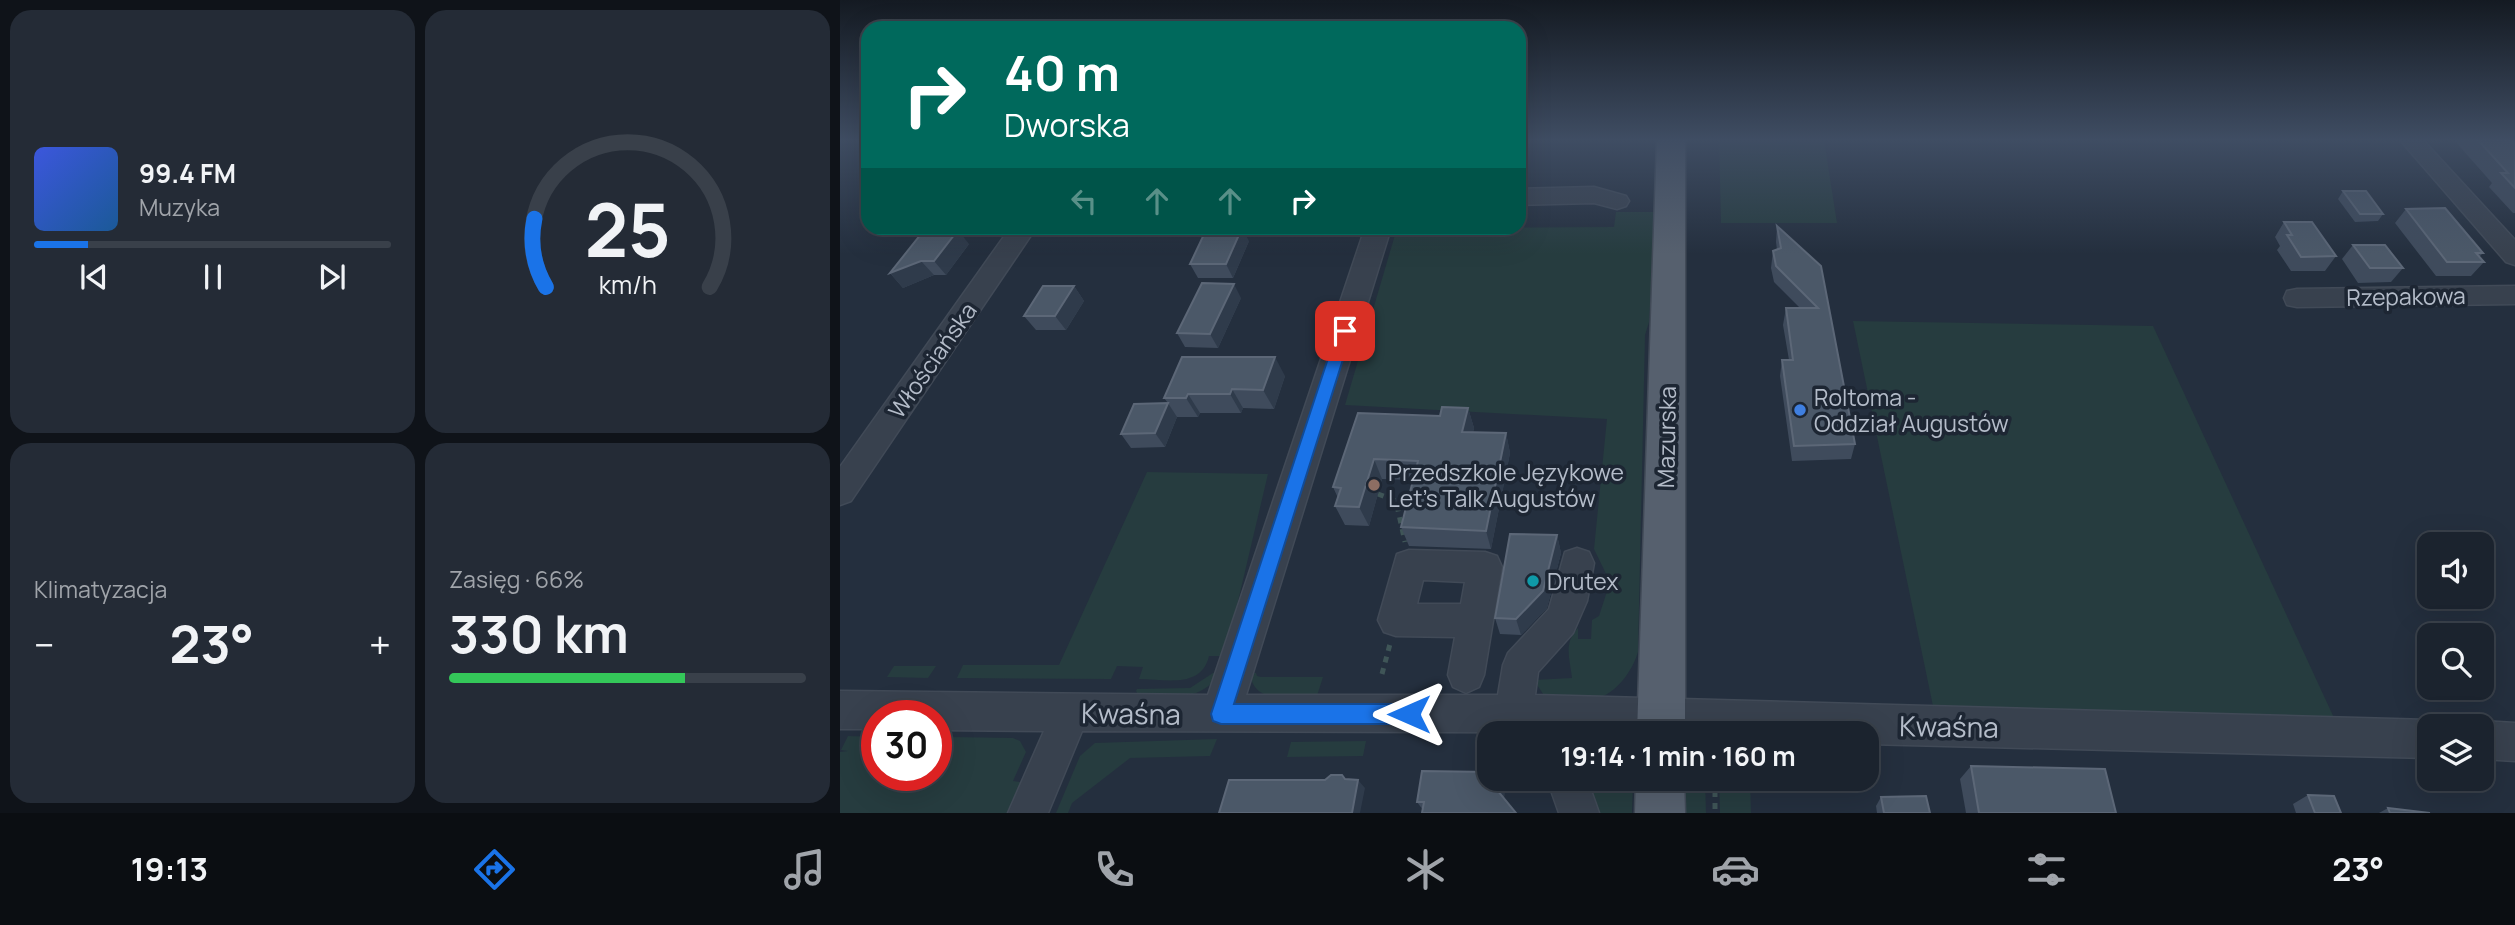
<!DOCTYPE html>
<html lang="pl">
<head>
<meta charset="utf-8">
<style>
  :root { --surface:#1b232e; --page:#242b36; --text:#f1f3f6; --muted:#a0a4aa; --line:#39404a; --accent:#1a73e8 }
  body { margin:0; font-family:Manrope,sans-serif; background:var(--page); color:var(--text); height:100vh; display:flex; flex-direction:column; font-size:26px; white-space:nowrap }
  * { box-sizing:border-box; margin:0 }
  p { font-size:23px; color:var(--muted) }
  .icon { flex:none; width:38px; height:38px; fill:none; stroke:currentColor; stroke-width:2; stroke-linecap:round; stroke-linejoin:round }
  .map { position:relative; flex:1; overflow:hidden }
  .side { display:flex; flex-direction:column; gap:10px; padding:10px; background:#0f1319; width:840px }
  .side>* { flex:none }
  .guide { position:absolute; left:21px; top:21px; width:665px; height:214px; border-radius:21px; box-shadow:0 7px 28px #0002,0 0 0 2px var(--line); background:#00695c; color:#fff; overflow:hidden }
  .fabs { position:absolute; left:1577px; top:532px; display:grid; gap:14px }
  .fabs a { display:grid; place-items:center; width:77px; height:77px; border-radius:14px; background:var(--surface); box-shadow:0 7px 28px #0002,0 0 0 2px var(--line); font-size:35px }
  .speed { position:absolute; left:21px; top:700px; display:flex; gap:14px; font-size:35px; font-weight:700; text-align:center }
  .speed>* { display:grid; place-content:center; width:91px; height:91px; border-radius:50%; background:var(--surface); box-shadow:0 7px 28px #0002,0 0 0 2px var(--line); line-height:1 }
  .speed .limit { border:10px solid #d22; background:#fff; color:#111 }
  .pin { position:absolute; display:grid; place-items:center; width:60px; height:60px; color:#fff; margin:-30px; border-radius:14px; box-shadow:0 4px 10px #0006 }
  .me { position:absolute; width:77px; margin:-38px; rotate:270deg; stroke-linejoin:round; filter:drop-shadow(0 0 5px #0008) }
  .turn { display:flex; align-items:center; gap:24px; height:147px; padding:0 28px; font-size:32px }
  .turn .icon { width:91px; height:91px; stroke-width:2.5 }
  .turn b { display:block; font-size:49px; line-height:60px }
  .lanes { display:flex; align-items:center; height:66px; padding:0 28px; background:#0003; justify-content:center; gap:35px; direction:ltr }
  .lanes .off { opacity:.35 }
  .big { font-size:52px; font-weight:700; line-height:1.1 }
  .side .tile { flex:1; display:flex; flex-direction:column; justify-content:center; gap:10px; min-width:0; padding:0 24px; border-radius:21px; background:var(--page) }
  .side .dial { align-items:center; gap:0 }
  .dial svg { height:182px; overflow:visible; fill:none; stroke:var(--line); stroke-width:7; stroke-linecap:round; text-anchor:middle }
  .dial text { fill:var(--text); stroke:none }
  .song { display:flex; align-items:center; gap:21px }
  .cover { width:84px; height:84px; border-radius:10px; background:linear-gradient(135deg,hsl(230 70% 55%),hsl(210 70% 35%)) }
  .played { height:7px; border-radius:4px; background:linear-gradient(90deg,var(--accent) 15%,var(--line) 15%) }
  .keys { display:flex; justify-content:space-around; direction:ltr }
  .heat { display:flex; justify-content:space-between; align-items:center; font-size:38px; direction:ltr }
  .charge { height:10px; border-radius:5px; background:linear-gradient(90deg,#34c759 66%,var(--line) 0) }
  .side .tiles { flex:1; display:grid; gap:10px; grid-template-columns:repeat(2,1fr) }
  .trip { position:absolute; left:637px; top:721px; width:402px; height:70px; border-radius:21px; background:var(--surface); box-shadow:0 7px 28px #0002,0 0 0 2px var(--line); font-weight:700; line-height:70px; text-align:center }
  .menu { display:flex; height:112px; justify-content:space-around; align-items:center; background:#0b0e12; color:var(--muted) }
  .menu .icon { width:49px; height:49px }
  .menu .active { color:var(--accent) }
  .menu b { font-size:32px; color:var(--text) }
  main { display:flex; flex:1; min-height:0 }
  .map>svg:first-child { display:block }
  .green { fill:#263c3f }
  .lines { fill:none; stroke-linecap:round; stroke-linejoin:round }
  .minor-casing { stroke:#414a57; stroke-width:3 }
  .major-casing { stroke:#414a57; stroke-width:3 }
  .path { stroke:#3f5557; stroke-width:5; stroke-dasharray:6 6; stroke-linecap:butt }
  .minor { fill:#38414e; fill-rule:evenodd }
  .major { fill:#56606e; fill-rule:evenodd }
  .wall { fill:#3f4b5c }
  .shaded-wall { fill:#2f3b4b }
  .building { fill:#4b5868; stroke:#5c6777; stroke-width:2 }
  .route { fill:#1a73e8; stroke:#114b97; stroke-width:2 }
  .shop-dot { fill:#3f7fe0; stroke:#1d2633; stroke-width:2.5 }
  .education-dot { fill:#8d6e63; stroke:#1d2633; stroke-width:2.5 }
  .culture-dot { fill:#0f9aa8; stroke:#1d2633; stroke-width:2.5 }
  .labels { text-anchor:middle; dominant-baseline:central; stroke-width:7; stroke-linejoin:round; paint-order:stroke }
  .street-label { font-size:23px; fill:#b4bcc9; stroke:#1d2633 }
  .poi-label { font-size:23px; fill:#b4bcc9; stroke:#1d2633; text-anchor:start }
  .near-street-label { font-size:28px; fill:#b4bcc9; stroke:#1d2633 }
</style>
</head>
<body>
<main>
<section class="side">
<div class="tiles">
<div class="tile">
<div class="song"><i class="cover"></i><div><b>99.4 FM</b><p>Muzyka</p></div></div>
<div class="played"></div>
<div class="keys"><svg class="icon" aria-label="previous" viewBox="0 0 24 24"><path d="M18 5L8 12l10 7zM5 5v14"/></svg><svg class="icon" aria-label="pause" viewBox="0 0 24 24"><path d="M8 5v14M16 5v14"/></svg><svg class="icon" aria-label="next" viewBox="0 0 24 24"><path d="M6 5l10 7-10 7zM19 5v14"/></svg></div>
</div>
<div class="tile dial"><svg viewBox="0 0 100 80">
<path d="M14 69A42 42 0 1 1 86 69"/>
<path d="M14 69A42 42 0 0 1 9 39" stroke="#1a73e8"/>
<text x="50" y="56" font-size="32" font-weight="700">25</text>
<text x="50" y="72" font-size="11">km/h</text>
</svg></div>
<div class="tile"><p>Klimatyzacja</p>
<div class="heat"><a>−</a><b class="big">23°</b><a>+</a></div>
</div>
<div class="tile"><p>Zasięg · 66%</p><b class="big">330 km</b><div class="charge"></div></div>
</div>
</section>
<div class="map">
<svg width="1675" height="813" viewBox="0 0 1675 813">
  <rect width="100%" height="100%" fill="#242f3e"/>
  <!-- green -->
  <g class="green">
    <polygon points="879,140 984,140 997,223 881,223"/>
    <path d="M776,212h40l-7,110 -4,13 -7,317c-6,20 -24,46 -49,48 -14,1 -30,-2 -44,-3l-11,-17 38,-2c-2,-19 -9,-35 6,-50v11h13l1,-19 7,-4 11,-34 -16,-33 13,-130 -262,-14 52,-177 217,-1z"/>
    <polygon points="1013,321 1313,326 1495,720 1093,706"/>
    <path d="M307,472l121,2 -43,182h-16c-8,33 -43,23 -70,23l4,-12 -26,-1 -6,13 -154,-1 6,-13h96z"/>
    <polygon points="54,666 96,666 88,678 47,677"/>
    <path d="M373,673h6c-17,30 -51,24 -80,23l-3,-5 1,-2 53,-1z"/>
    <path d="M410,673h6l1,3 4,1h62l-7,22c-24,-1 -63,6 -66,-26z"/>
    <polygon points="8,736 37,737 37,775 96,775 96,752 103,752 110,737 173,738 180,741 186,752 173,781 188,783 175,813 0,813 0,752 8,751 1,750"/>
    <polygon points="377,739 370,756 290,758 232,803 228,813 216,813 240,756 255,743"/>
    <polygon points="526,741 523,756 447,757 451,742"/>
    <polygon points="741,779 793,779 792,813 753,813"/>
    <polygon points="845,779 865,779 866,813 845,813"/>
    <polygon points="879,779 910,779 911,813 880,813"/>
  </g>
  <g class="lines">
    <defs>
      <g id="minor">
        <polygon points="1560,140 1583,140 1675,240 1675,265 1666,262"/>
        <polygon points="754,187 786,196 789,201 786,206 777,209 754,203 679,205 679,189"/>
        <polygon points="170,228 196,228 11,501 0,505 0,467"/>
        <polygon points="525,228 551,228 406,695 658,695 663,665 668,653 709,609 725,552 737,548 749,552 754,563 747,601 733,633 698,672 695,695 1589,720 1603,726 1589,726 1589,758 1027,744 1027,733 242,731 208,813 168,813 204,731 96,730 96,716 37,716 37,729 0,729 0,691 368,695"/>
        <polygon points="1675,286 1675,304 1457,307 1447,305 1444,298 1447,291 1457,289"/>
        <path d="M569,550l76,2 12,4 5,11 -18,108 -5,12 -13,6 -13,-6 -5,-12 7,-38 -59,-1 -12,-4 -6,-12 19,-66zM583,580l42,2 -4,22h-44z"/>
        <polygon points="1642,721 1675,723 1675,761 1642,759 1642,726 1629,726"/>
        <polygon points="707,779 747,779 759,813 719,813"/>
      </g>
      <g id="major">
        <polygon points="817,140 845,140 845,733 797,733"/>
        <polygon points="796,779 844,779 845,813 795,813"/>
      </g>
    </defs>
    <!-- minor casing -->
    <use href="#minor" class="minor-casing"/>
    <!-- major casing -->
    <use href="#major" class="major-casing"/>
    <!-- path -->
    <g class="path">
      <polyline points="538,494 556,501 565,542"/>
      <polyline points="542,674 550,644"/>
      <polyline points="875,779 875,813"/>
    </g>
    <!-- minor -->
    <use href="#minor" class="minor"/>
    <!-- major -->
    <use href="#major" class="major"/>
  </g>
  <!-- wall -->
  <g class="wall">
    <polygon points="1614,140 1671,140 1675,144 1675,213 1673,213 1649,187 1652,183"/>
    <polygon points="1503,191 1543,214 1538,221 1515,222 1498,199"/>
    <polygon points="1566,209 1643,253 1639,257 1644,262 1631,276 1596,276 1555,223"/>
    <polygon points="1444,222 1496,256 1485,271 1451,271 1437,250 1440,246 1435,237"/>
    <polygon points="937,226 981,266 1015,444 1011,459 952,461 940,376 942,360 949,360 943,325 946,308 960,308 934,282 931,268 933,251 937,250 936,242"/>
    <polygon points="409,241 393,278 358,278 350,264"/>
    <polygon points="129,244 106,275 94,275 63,288 50,273"/>
    <polygon points="1513,245 1563,268 1551,282 1518,283 1502,259"/>
    <polygon points="234,286 244,301 226,330 196,330 184,316"/>
    <polygon points="401,298 378,348 345,347 337,333"/>
    <polygon points="445,376 434,409 403,408 401,413 360,413 358,417 337,417 325,447 291,448 281,434 328,403 324,398"/>
    <polygon points="628,408 634,428 633,432 666,433 670,453 651,549 569,546 561,527 573,480 542,479 529,526 505,525 495,506 498,498 493,487 600,416"/>
    <polygon points="717,535 721,553 707,608 681,635 660,634 655,618"/>
    <polygon points="1131,766 1276,813 1126,813 1120,779"/>
    <polygon points="665,785 664,799 583,810 577,802"/>
    <polygon points="1468,795 1501,813 1456,813 1453,804"/>
    <polygon points="1041,797 1090,813 1037,813 1036,806"/>
    <polygon points="1548,808 1590,813 1539,813"/>
  </g>
  <!-- shaded-wall -->
  <g class="shaded-wall">
    <polygon points="402,228 409,241 393,278 386,264"/>
    <polygon points="118,230 129,244 106,275 94,261"/>
    <polygon points="81,261 94,275 63,288 50,273"/>
    <polygon points="394,284 401,298 378,348 370,334"/>
    <polygon points="234,286 244,301 226,330 215,316"/>
    <polygon points="435,357 445,376 434,409 423,390"/>
    <polygon points="392,389 403,408 401,413 390,394"/>
    <polygon points="348,394 360,413 358,417 346,398"/>
    <polygon points="328,403 337,417 325,447 315,433"/>
    <polygon points="628,408 634,428 628,452 622,432"/>
    <polygon points="666,433 670,453 651,549 646,531"/>
    <polygon points="534,459 542,479 529,526 519,507"/>
    <polygon points="717,535 721,553 707,608 681,635 676,619"/>
    <polygon points="658,779 662,779 665,785 663,803 657,790"/>
    <polygon points="518,780 525,788 520,813 512,813"/>
  </g>
  <!-- building -->
  <g class="building">
    <polygon points="1638,140 1671,140 1675,144 1675,188 1661,173 1668,173"/>
    <polygon points="1503,191 1526,191 1543,214 1520,214"/>
    <polygon points="1605,208 1643,253 1636,253 1644,262 1607,262 1566,209"/>
    <polygon points="1444,222 1472,222 1496,256 1461,257 1447,235 1452,235"/>
    <polygon points="937,226 981,266 1015,444 954,446 942,360 953,360 946,308 978,308 936,266 933,251 941,248"/>
    <polygon points="367,228 402,228 386,264 350,264"/>
    <polygon points="85,229 118,230 94,261 81,261 50,273"/>
    <polygon points="1513,245 1545,245 1563,268 1530,268"/>
    <polygon points="362,283 394,284 370,334 337,333"/>
    <polygon points="203,286 234,286 215,316 184,316"/>
    <polygon points="342,357 435,357 423,390 392,389 390,394 348,394 346,398 324,398"/>
    <polygon points="328,403 315,433 281,434 294,404"/>
    <polygon points="602,407 628,408 622,432 666,433 646,531 561,527 578,461 534,459 519,507 495,506 501,488 493,487 518,413 600,416"/>
    <polygon points="670,534 717,535 703,591 676,619 655,618"/>
    <polygon points="1131,766 1265,769 1276,813 1139,813"/>
    <polygon points="582,771 649,772 649,779 658,779 657,790 676,813 582,813 584,802 577,802"/>
    <polygon points="491,775 502,775 505,779 518,780 512,813 379,813 389,780 485,780"/>
    <polygon points="1468,795 1494,796 1501,813 1475,813"/>
    <polygon points="1086,796 1090,813 1044,813 1041,797"/>
    <polygon points="1548,808 1590,813 1550,813"/>
  </g>
  <!-- sky -->
  <linearGradient id="sky" x2="0" y2="1"><stop stop-color="#141a22"/><stop offset="0.55" stop-color="#3f4d63"/><stop offset="1" stop-color="#3f4d63" stop-opacity="0"/></linearGradient>
  <rect width="1675" height="254" fill="url(#sky)"/>
  <!-- route -->
  <polygon class="route" points="505,325 512,331 394,704 569,704 576,707 579,714 576,721 569,724 381,724 373,721 371,714 497,331"/>
  <!-- markers -->
  <circle class="shop-dot" cx="960" cy="410" r="7"/>
  <circle class="education-dot" cx="534" cy="485" r="7"/>
  <circle class="culture-dot" cx="693" cy="581" r="7"/>
  <g class="labels">
    <!-- street labels -->
    <g class="street-label">
      <text transform="translate(1566 296) rotate(-1)">Rzepakowa</text>
      <text transform="translate(92 360) rotate(-55)">Włościańska</text>
      <text transform="translate(826 437) rotate(-89)">Mazurska</text>
    </g>
    <!-- poi labels -->
    <g class="poi-label">
      <text x="974" y="397">Roltoma -<tspan x="974" dy="26">Oddział Augustów</tspan></text>
      <text x="548" y="472">Przedszkole Językowe<tspan x="548" dy="26">Let's Talk Augustów</tspan></text>
      <text x="707" y="581">Drutex</text>
    </g>
    <!-- near-street labels -->
    <g class="near-street-label">
      <text transform="translate(291 713) rotate(1)">Kwaśna</text>
      <text transform="translate(1109 726) rotate(1)">Kwaśna</text>
    </g>
  </g>
</svg>
<div class="fabs">
<a><svg class="icon" aria-label="sound" viewBox="0 0 24 24"><path d="M4 9h4l5-4v14l-5-4H4zM17 9q2 3 0 6"/></svg></a>
<a><svg class="icon" aria-label="search" viewBox="0 0 24 24"><circle cx="10" cy="10" r="6"/><path d="M15 15l6 6"/></svg></a>
<a><svg class="icon" aria-label="layers" viewBox="0 0 24 24"><path d="M12 4l9 5-9 5-9-5zM3 14l9 5 9-5"/></svg></a>
</div>
<div class="speed"><div class="limit">30</div></div>
<div class="pin" style="left:505px;top:331px;background:#d93025"><svg class="icon" aria-label="arrive" viewBox="0 0 24 24"><path d="M6 21V4h12l-3 4 3 4H6"/></svg></div>
<svg class="me" style="left:569px;top:714px" viewBox="-20 -20 40 40"><path d="M0-17L14 15 0 8-14 15z" fill="#1a73e8" stroke="#fff" stroke-width="4"/></svg>
<div class="trip">19:14 · 1 min · 160 m</div>
<div class="guide">
<div class="turn"><svg class="icon" aria-label="right" viewBox="0 0 24 24"><path d="M7 20v-9h11M14 6l5 5-5 5"/></svg><div><b>40 m</b>Dworska</div></div>
<div class="lanes"><svg class="icon off" aria-label="left" viewBox="0 0 24 24"><path d="M17 20v-9H6M10 6l-5 5 5 5"/></svg><svg class="icon off" aria-label="ahead" viewBox="0 0 24 24"><path d="M12 20V5M6 11l6-6 6 6"/></svg><svg class="icon off" aria-label="ahead" viewBox="0 0 24 24"><path d="M12 20V5M6 11l6-6 6 6"/></svg><svg class="icon" aria-label="right" viewBox="0 0 24 24"><path d="M7 20v-9h11M14 6l5 5-5 5"/></svg></div>
</div>
</div>
</main>
<nav class="menu">
<b>19:13</b>
<svg class="icon active" aria-label="directions" viewBox="0 0 24 24"><path d="M12 3l9 9-9 9-9-9zM9 14v-3h6M13 9l2 2-2 2"/></svg>
<svg class="icon" aria-label="music" viewBox="0 0 24 24"><path d="M9 18V5l10-2v13"/><circle cx="6" cy="18" r="3"/><circle cx="16" cy="16" r="3"/></svg>
<svg class="icon" aria-label="phone" viewBox="0 0 24 24"><path d="M5 4h4l2 5-3 2q2 4 5 5l2-3 5 2v4C11 20 4 13 5 4z"/></svg>
<svg class="icon" aria-label="climate" viewBox="0 0 24 24"><path d="M12 3v18M4 7l16 10M4 17L20 7"/></svg>
<svg class="icon" aria-label="car" viewBox="0 0 24 24"><path d="M5 17H2v-5l4-1 3-4h7l3 4 3 1v5h-3M9 17h6M6 11h13"/><circle cx="7" cy="17" r="2"/><circle cx="17" cy="17" r="2"/></svg>
<svg class="icon" aria-label="filters" viewBox="0 0 24 24"><path d="M4 7h16M4 17h16"/><circle cx="9" cy="7" r="2"/><circle cx="15" cy="17" r="2"/></svg>
<b>23°</b>
</nav>
</body>
</html>
